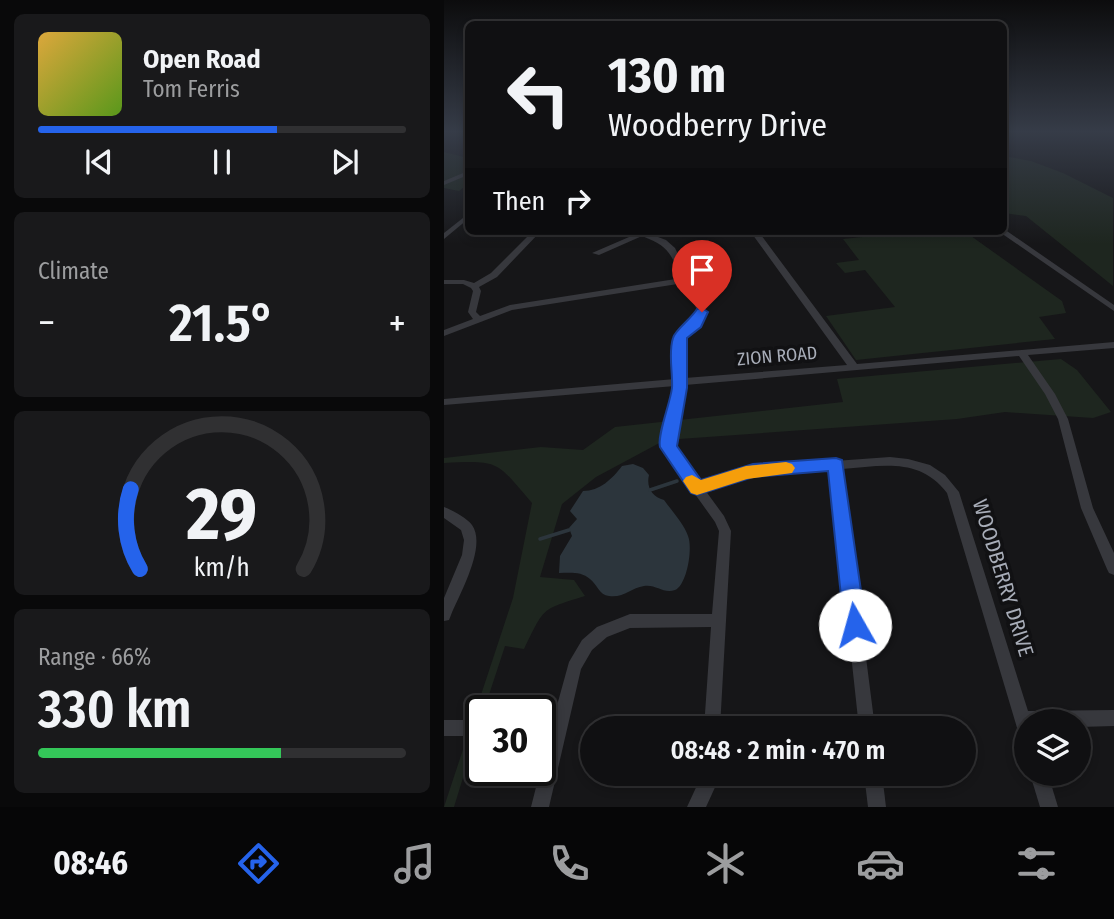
<!DOCTYPE html>
<html lang="en">
<head>
<meta charset="utf-8">
<style>
  :root { --surface:#101012; --page:#19191b; --text:#f1f3f6; --muted:#9c9d9f; --line:#303032; --accent:#2563eb }
  body { margin:0; font-family:"Fira Sans Condensed",sans-serif; background:var(--page); color:var(--text); height:100vh; display:flex; flex-direction:column; font-size:26px; white-space:nowrap }
  * { box-sizing:border-box; margin:0 }
  p { font-size:23px; color:var(--muted) }
  .icon { flex:none; width:38px; height:38px; fill:none; stroke:currentColor; stroke-width:2; stroke-linecap:round; stroke-linejoin:round }
  .map { position:relative; flex:1; overflow:hidden }
  .side { display:flex; flex-direction:column; gap:14px; padding:14px; background:#09090a; width:444px }
  .side>* { flex:none }
  .banner { position:absolute; left:21px; top:21px; width:542px; height:214px; border-radius:10px; box-shadow:0 4px 10px #0003,0 0 0 2px var(--line); background:#101012; color:var(--text); overflow:hidden }
  .controls { position:absolute; left:570px; top:709px; display:grid; gap:14px }
  .controls a { display:grid; place-items:center; width:77px; height:77px; border-radius:50%; background:var(--surface); box-shadow:0 4px 10px #0003,0 0 0 2px var(--line); font-size:35px }
  .speed { position:absolute; left:21px; top:695px; display:flex; gap:14px; font-size:35px; font-weight:700; text-align:center }
  .speed>* { display:grid; place-content:center; width:91px; height:91px; border-radius:50%; background:var(--surface); box-shadow:0 4px 10px #0003,0 0 0 2px var(--line); line-height:1 }
  .speed .limit { border:4px solid #111; border-radius:10px; background:#fff; color:#111 }
  .pin { position:absolute; display:grid; place-items:center; width:60px; height:60px; color:#fff; margin:-72px -30px; border-radius:50% 50% 50% 0; rotate:-45deg; box-shadow:0 0 7px #0007 }
  .pin .icon { rotate:45deg }
  .me { position:absolute; width:77px; margin:-38px; rotate:353deg; stroke-linejoin:round; filter:drop-shadow(0 0 5px #0008) }
  .turn { display:flex; align-items:center; gap:24px; height:147px; padding:0 28px; font-size:32px }
  .turn .icon { width:91px; height:91px; stroke-width:2.5 }
  .turn b { display:block; font-size:49px; line-height:60px }
  .then { display:flex; align-items:center; height:66px; padding:0 28px; background:#0003; gap:14px; font-size:26px }
  .big { font-size:52px; font-weight:600; line-height:1.1 }
  .side .widget { flex:1; display:flex; flex-direction:column; justify-content:center; gap:10px; min-width:0; padding:0 24px; border-radius:10px; background:var(--page) }
  .side .dial { align-items:center; gap:0 }
  .dial svg { height:182px; overflow:visible; fill:none; stroke:var(--line); stroke-width:7; stroke-linecap:round; text-anchor:middle }
  .dial text { fill:var(--text); stroke:none }
  .song { display:flex; align-items:center; gap:21px }
  .cover { width:84px; height:84px; border-radius:10px; background:linear-gradient(135deg,hsl(40 70% 55%),hsl(90 70% 35%)) }
  .played { height:7px; border-radius:4px; background:linear-gradient(90deg,var(--accent) 65%,var(--line) 65%) }
  .keys { display:flex; justify-content:space-around; direction:ltr }
  .heat { display:flex; justify-content:space-between; align-items:center; font-size:38px; direction:ltr }
  .charge { height:10px; border-radius:5px; background:linear-gradient(90deg,#34c759 66%,var(--line) 0) }
  .trip { position:absolute; left:136px; top:716px; width:396px; height:70px; border-radius:35px; background:var(--surface); box-shadow:0 4px 10px #0003,0 0 0 2px var(--line); font-weight:600; line-height:70px; text-align:center }
  .dock { display:flex; height:112px; justify-content:space-around; align-items:center; background:#060607; color:var(--muted) }
  .dock .icon { width:49px; height:49px }
  .dock .active { color:var(--accent) }
  .dock b { font-size:32px; color:var(--text) }
  main { display:flex; flex:1; min-height:0 }
  .map>svg:first-child { display:block }
  .green { fill:#1e261f }
  .water { fill:#2c353c }
  .lines { fill:none; stroke-linecap:round; stroke-linejoin:round }
  .stream { stroke:#2c353c; stroke-width:3.5 }
  .minor { fill:#37383d; fill-rule:evenodd }
  .route { fill:#2563eb; stroke:#184099; stroke-width:2 }
  .slow { fill:#f59e0b }
  .labels { text-anchor:middle; dominant-baseline:central; stroke-width:7; stroke-linejoin:round; paint-order:stroke }
  .street-label { font-size:18px; fill:#a8adb8; stroke:#111113 }
  .near-street-label { font-size:21px; fill:#a8adb8; stroke:#111113 }
</style>
</head>
<body>
<main>
<section class="side">
<div class="widget">
<div class="song"><i class="cover"></i><div><b>Open Road</b><p>Tom Ferris</p></div></div>
<div class="played"></div>
<div class="keys"><svg class="icon" aria-label="previous" viewBox="0 0 24 24"><path d="M18 5L8 12l10 7zM5 5v14"/></svg><svg class="icon" aria-label="pause" viewBox="0 0 24 24"><path d="M8 5v14M16 5v14"/></svg><svg class="icon" aria-label="next" viewBox="0 0 24 24"><path d="M6 5l10 7-10 7zM19 5v14"/></svg></div>
</div>
<div class="widget"><p>Climate</p>
<div class="heat"><a>−</a><b class="big">21.5°</b><a>+</a></div>
</div>
<div class="widget dial"><svg viewBox="0 0 100 80">
<path d="M14 69A42 42 0 1 1 86 69"/>
<path d="M14 69A42 42 0 0 1 10 34" stroke="#2563eb"/>
<text x="50" y="56" font-size="32" font-weight="700">29</text>
<text x="50" y="72" font-size="11">km/h</text>
</svg></div>
<div class="widget"><p>Range · 66%</p><b class="big">330 km</b><div class="charge"></div></div>
</section>
<div class="map">
<svg width="670" height="807" viewBox="0 0 670 807">
  <rect width="100%" height="100%" fill="#161618"/>
  <!-- green -->
  <g class="green">
    <polygon points="0,152 24,158 24,184 15,191 0,188"/>
    <polygon points="560,156 587,161 619,173 669,198 669,286 582,216 560,213"/>
    <polygon points="476,231 520,231 618,301 622,313 595,317 611,339 412,360 382,316 451,307 421,270 401,273 392,263 415,260 399,239"/>
    <path d="M617,359l16,11 34,42 -18,6 -88,-6 -48,7 -292,21 -69,37 -34,27 -22,73 34,3 11,16c-45,14 -40,11 -61,53l-19,-3 -21,64h-3v9l-27,88h-10l69,-209 19,-95c-36,-42 -32,-43 -88,-40v-5l97,-11 42,3 32,-23 228,-25 -6,-23z"/>
  </g>
  <!-- water -->
  <path class="water" d="M189,464l10,4 6,7c-3,12 3,22 15,25 8,11 20,24 24,36 5,12 -1,49 -13,54 -12,4 -19,-6 -31,-4 -13,2 -20,12 -35,10 -10,-1 -12,-12 -19,-17 -9,-8 -21,-6 -31,-6l1,-17 12,-20 -3,-8 8,-9 -7,-8 13,-20c17,0 29,-12 39,-25z"/>
  <g class="lines">
    <!-- stream -->
    <g class="stream">
      <polyline points="206,490 233,481"/>
      <polyline points="96,539 125,530"/>
    </g>
    <!-- minor -->
    <g class="minor">
      <polygon points="24,171 24,175 0,185 0,181"/>
      <polygon points="24,214 24,219 0,239 0,233"/>
      <polygon points="560,229 670,305 670,311 557,233 556,231 560,231"/>
      <path d="M89,231h8l-44,46 -18,10 2,4 -5,21 4,4 30,-11 172,-27c-13,-26 -12,-31 -40,-42l-43,19 -7,-2 44,-19 -4,-3h10l24,9 9,8 31,64 -7,14 -10,6 -4,6v40l162,-13 -97,-134h8l99,133 257,-22v6l-86,7 27,39 13,25 25,89 21,45v22l-5,-2 -2,-4 -26,-61 -23,-89 -13,-25 -26,-38 -334,29 -5,31 -7,26 3,9 24,32 53,-16 137,-10 18,2 22,6 15,10 14,17 69,219 86,-1v16l-35,1v-6h-52v22l-6,-2 -74,-248c-27,-36 -65,-27 -105,-24l33,259h-16l-28,-259 -78,6 -48,15 19,26 7,15 -11,197h-16l7,-101 -81,1 -23,9 -15,13 -11,19 -32,138h-18l18,-71h-9v-16h13l16,-58 13,-22 15,-13 33,-13h82l7,-83 -4,-9 -48,-67 -6,-13 9,-26 5,-30 -231,19v-6l231,-20v-41l8,-10 9,-6 6,-10 -14,-29 -172,27 -68,26v-6l29,-11 -5,-7 5,-21 -2,-3 -8,-4h-19v-4h20l10,3 17,-10z"/>
      <path d="M0,507c8,3 23,11 28,18 15,21 -12,68 -21,90l-2,5 -5,1v-23l18,-43 2,-15 -3,-10 -17,-12z"/>
      <rect x="0" y="720" width="37" height="16"/>
      <polygon points="256,774 274,774 273,783 262,807 243,807 255,781"/>
      <polygon points="420,774 438,774 442,807 424,807"/>
      <polygon points="586,774 604,774 614,807 596,807"/>
    </g>
  </g>
  <!-- sky -->
  <linearGradient id="sky" x2="0" y2="1"><stop stop-color="#0c0c0d"/><stop offset="0.54" stop-color="#363c48"/><stop offset="1" stop-color="#363c48" stop-opacity="0"/></linearGradient>
  <rect width="670" height="244" fill="url(#sky)"/>
  <!-- route -->
  <path class="route" d="M258,308l6,4 -7,15 -14,11v50l-10,58 24,34 52,-16 83,-6 6,2 24,165 -3,7 -8,3 -8,-3 -3,-7 -16,-154 -75,6 -56,18 -6,-2 -31,-46c-3,-12 10,-43 12,-59 1,-15 -4,-35 1,-50 2,-8 18,-19 24,-29z"/>
  <!-- slow -->
  <polygon class="slow" points="342,462 348,464 351,468 348,473 303,479 253,495 247,493 239,481 242,477 248,475 257,480 302,466"/>
  <g class="labels">
    <!-- street labels -->
    <g class="street-label">
      <text transform="translate(333 356) rotate(-5)">ZION ROAD</text>
    </g>
    <!-- near-street labels -->
    <g class="near-street-label">
      <text transform="translate(559 578) rotate(73)">WOODBERRY DRIVE</text>
    </g>
  </g>
</svg>
<div class="controls">
<a><svg class="icon" aria-label="layers" viewBox="0 0 24 24"><path d="M12 4l9 5-9 5-9-5zM3 14l9 5 9-5"/></svg></a>
</div>
<div class="speed"><div class="limit">30</div></div>
<div class="pin" style="left:258px;top:312px;background:#d93025"><svg class="icon" aria-label="arrive" viewBox="0 0 24 24"><path d="M6 21V4h12l-3 4 3 4H6"/></svg></div>
<svg class="me" style="left:411px;top:625px" viewBox="-20 -20 40 40"><circle r="19" fill="#fff"/><path d="M0-13L10 11 0 6-10 11z" fill="#2563eb"/></svg>
<div class="trip">08:48 · 2 min · 470 m</div>
<div class="banner">
<div class="turn"><svg class="icon" aria-label="left" viewBox="0 0 24 24"><path d="M17 20v-9H6M10 6l-5 5 5 5"/></svg><div><b>130 m</b>Woodberry Drive</div></div>
<div class="then">Then<svg class="icon" aria-label="right" viewBox="0 0 24 24"><path d="M7 20v-9h11M14 6l5 5-5 5"/></svg></div>
</div>
</div>
</main>
<nav class="dock">
<b>08:46</b>
<svg class="icon active" aria-label="directions" viewBox="0 0 24 24"><path d="M12 3l9 9-9 9-9-9zM9 14v-3h6M13 9l2 2-2 2"/></svg>
<svg class="icon" aria-label="music" viewBox="0 0 24 24"><path d="M9 18V5l10-2v13"/><circle cx="6" cy="18" r="3"/><circle cx="16" cy="16" r="3"/></svg>
<svg class="icon" aria-label="phone" viewBox="0 0 24 24"><path d="M5 4h4l2 5-3 2q2 4 5 5l2-3 5 2v4C11 20 4 13 5 4z"/></svg>
<svg class="icon" aria-label="climate" viewBox="0 0 24 24"><path d="M12 3v18M4 7l16 10M4 17L20 7"/></svg>
<svg class="icon" aria-label="car" viewBox="0 0 24 24"><path d="M5 17H2v-5l4-1 3-4h7l3 4 3 1v5h-3M9 17h6M6 11h13"/><circle cx="7" cy="17" r="2"/><circle cx="17" cy="17" r="2"/></svg>
<svg class="icon" aria-label="filters" viewBox="0 0 24 24"><path d="M4 7h16M4 17h16"/><circle cx="9" cy="7" r="2"/><circle cx="15" cy="17" r="2"/></svg>
</nav>
</body>
</html>
